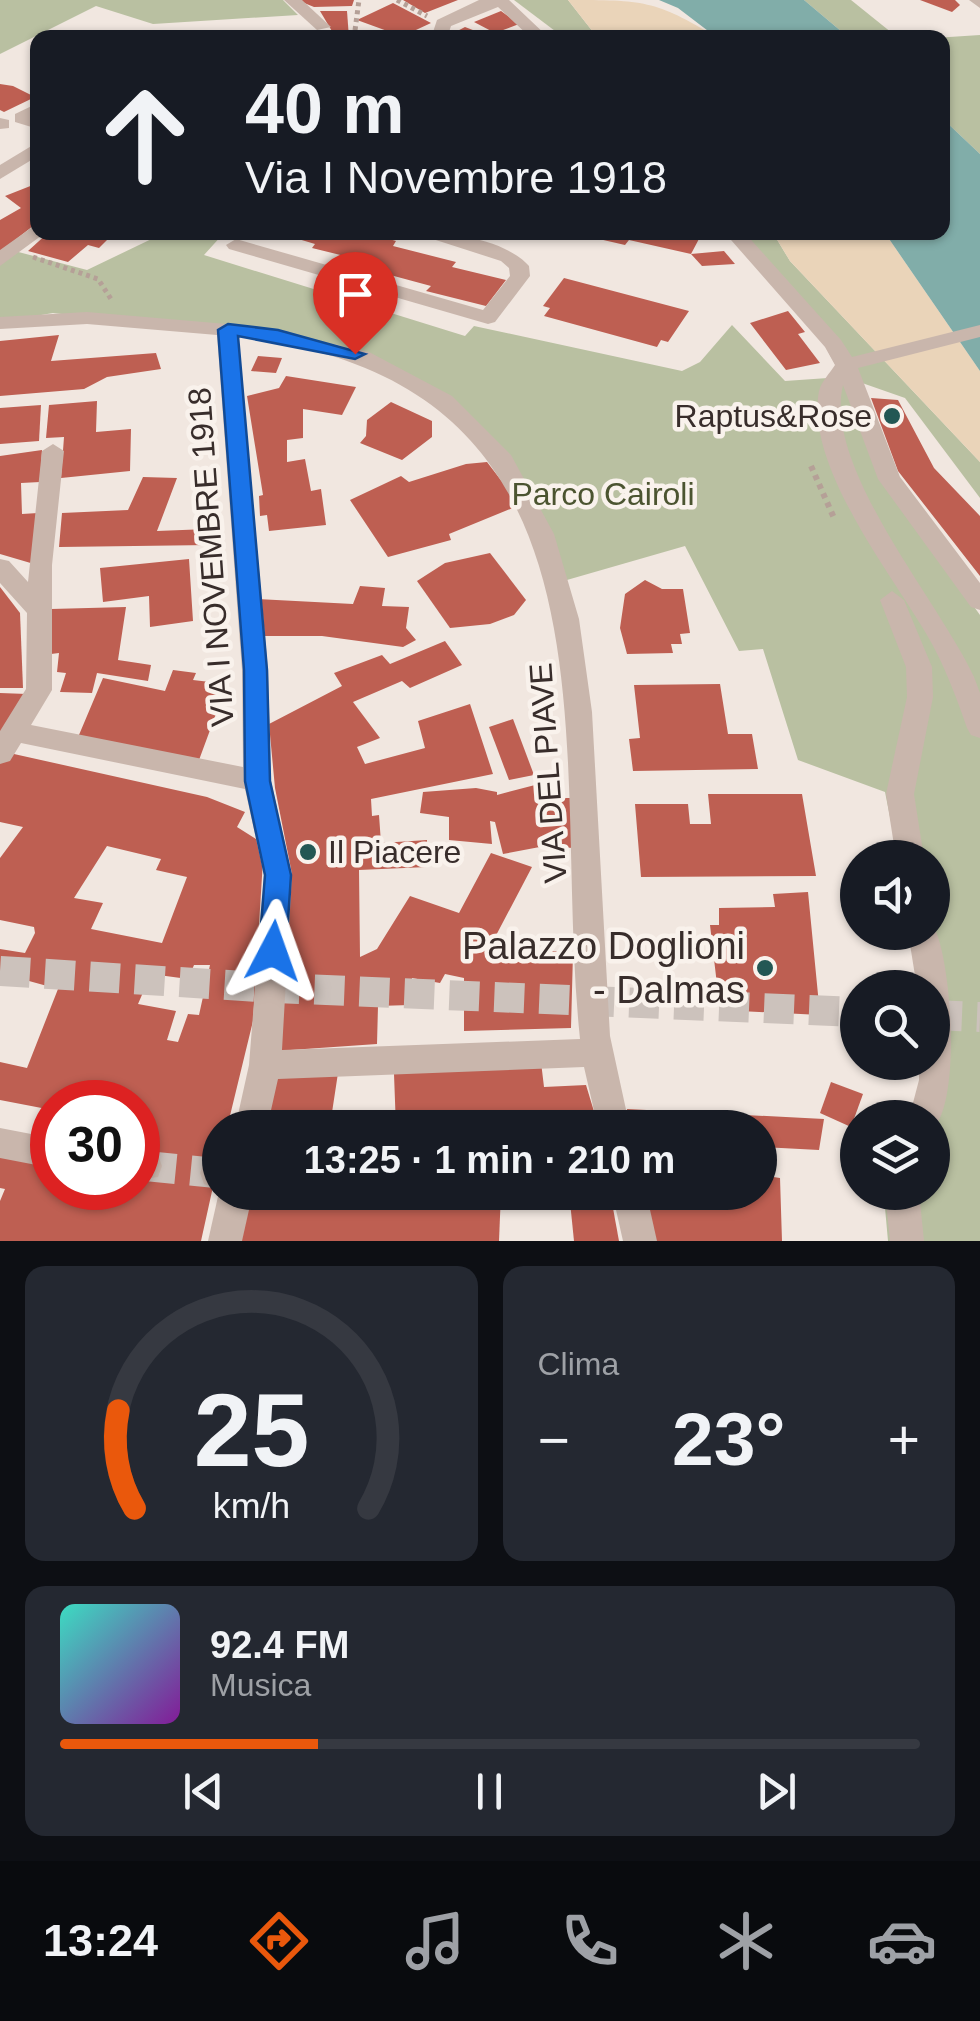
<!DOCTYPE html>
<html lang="it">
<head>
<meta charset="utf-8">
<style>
  :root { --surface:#171b24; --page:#242831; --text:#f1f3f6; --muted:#9ea1a6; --line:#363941; --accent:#ea580c }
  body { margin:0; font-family:Helvetica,sans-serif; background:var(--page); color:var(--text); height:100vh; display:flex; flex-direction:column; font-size:38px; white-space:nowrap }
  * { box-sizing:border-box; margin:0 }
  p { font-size:32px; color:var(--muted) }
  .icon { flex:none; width:55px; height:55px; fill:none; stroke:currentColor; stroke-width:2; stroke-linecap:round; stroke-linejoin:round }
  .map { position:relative; height:1241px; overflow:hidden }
  .drawer { display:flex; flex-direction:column; gap:25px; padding:25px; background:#0d0f14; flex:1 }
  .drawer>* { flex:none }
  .banner { position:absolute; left:30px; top:30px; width:920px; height:210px; border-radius:20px; box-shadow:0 2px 8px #0004; background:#171b24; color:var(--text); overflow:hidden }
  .controls { position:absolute; left:840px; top:840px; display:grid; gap:20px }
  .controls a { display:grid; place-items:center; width:110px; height:110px; border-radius:50%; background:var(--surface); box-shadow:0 2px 8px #0004; font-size:50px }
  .speed { position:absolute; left:30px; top:1080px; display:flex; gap:20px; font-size:50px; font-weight:700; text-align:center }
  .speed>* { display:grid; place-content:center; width:130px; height:130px; border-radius:50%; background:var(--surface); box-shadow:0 2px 8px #0004; line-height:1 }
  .speed .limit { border:15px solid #d22; background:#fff; color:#111 }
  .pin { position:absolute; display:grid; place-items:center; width:85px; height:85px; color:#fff; margin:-102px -42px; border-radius:50% 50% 50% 0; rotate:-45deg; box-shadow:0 0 10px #0007 }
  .pin .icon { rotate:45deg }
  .me { position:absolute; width:110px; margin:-55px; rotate:4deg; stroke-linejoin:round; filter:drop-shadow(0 0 8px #0008) }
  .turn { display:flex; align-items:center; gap:35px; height:210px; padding:0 50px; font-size:45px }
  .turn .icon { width:130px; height:130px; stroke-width:2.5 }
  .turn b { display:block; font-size:70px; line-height:85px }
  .big { font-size:75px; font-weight:800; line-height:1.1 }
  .drawer .card { flex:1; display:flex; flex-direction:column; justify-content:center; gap:15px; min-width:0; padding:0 35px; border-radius:20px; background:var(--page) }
  .drawer .dial { align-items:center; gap:0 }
  .dial svg { height:260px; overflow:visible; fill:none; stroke:var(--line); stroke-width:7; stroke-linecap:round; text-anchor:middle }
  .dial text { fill:var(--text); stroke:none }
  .song { display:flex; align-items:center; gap:30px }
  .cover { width:120px; height:120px; border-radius:15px; background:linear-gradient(135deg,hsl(170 70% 55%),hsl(290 70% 35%)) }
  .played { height:10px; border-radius:5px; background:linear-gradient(90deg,var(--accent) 30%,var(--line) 30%) }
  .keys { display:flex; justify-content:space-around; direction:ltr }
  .heat { display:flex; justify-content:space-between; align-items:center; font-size:55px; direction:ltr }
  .drawer .tiles { flex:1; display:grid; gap:25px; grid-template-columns:1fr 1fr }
  .card:last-child { grid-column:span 2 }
  .trip { position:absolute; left:202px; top:1110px; width:575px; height:100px; border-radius:50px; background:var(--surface); box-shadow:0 2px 8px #0004; font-weight:800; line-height:100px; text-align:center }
  .menu { display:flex; height:160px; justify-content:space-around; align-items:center; background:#090b0e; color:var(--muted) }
  .menu .icon { width:70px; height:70px }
  .menu .active { color:var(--accent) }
  .menu b { font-size:45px; color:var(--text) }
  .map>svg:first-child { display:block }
  .green { fill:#b9c0a1 }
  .sand { fill:#ead4b9 }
  .water { fill:#81ada9 }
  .building { fill:#be5f52; fill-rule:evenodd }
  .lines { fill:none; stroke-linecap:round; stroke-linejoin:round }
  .minor-tunnel { stroke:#ccc2bc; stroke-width:30; stroke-dasharray:30 15; stroke-linecap:butt }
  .major-tunnel { stroke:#ccc2bc; stroke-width:30; stroke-dasharray:30 15; stroke-linecap:butt }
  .path-far1 { stroke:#b5a097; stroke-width:5; stroke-dasharray:4 4; stroke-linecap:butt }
  .path { stroke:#b5a097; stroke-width:6; stroke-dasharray:5 5; stroke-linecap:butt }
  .minor { fill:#c9b6ac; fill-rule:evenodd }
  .route { fill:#1a73e8; stroke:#114b97; stroke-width:2.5 }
  .poi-dot { fill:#235754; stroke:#f9f2ec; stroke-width:4 }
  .labels { text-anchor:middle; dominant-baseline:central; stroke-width:9; stroke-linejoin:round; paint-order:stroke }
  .poi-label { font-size:32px; fill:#382d2b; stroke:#f9f2ec; text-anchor:end }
  .park-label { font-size:32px; fill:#4b5430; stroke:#f9f2ec }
  .street-label { font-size:32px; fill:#382d2b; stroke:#f9f2ec }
  .near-poi-label { font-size:38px; fill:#382d2b; stroke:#f9f2ec; text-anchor:end }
</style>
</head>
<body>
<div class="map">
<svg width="980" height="1241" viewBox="0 0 980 1241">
  <rect width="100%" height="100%" fill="#f1e7e0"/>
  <!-- green -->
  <g class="green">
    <polygon points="0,0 283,0 298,15 153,24 96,6 0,54"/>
    <polygon points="514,0 568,0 597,37 563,37"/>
    <polygon points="804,0 851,0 897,37 848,37"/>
    <polygon points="980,35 980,154 943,119 942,38 934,38"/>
    <polygon points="164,233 223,234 204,255 465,336 474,326 682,371 700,362 732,325 785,381 842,377 818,333 737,233 773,233 790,261 980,462 980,498 905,398 845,377 895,497 980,615 980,1241 888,1241 885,1208 889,1193 932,1192 932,858 898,857 885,792 798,760 763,649 739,651 685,546 553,584 523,478 454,399 338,345 53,313 0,322 0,256 7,249 87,270"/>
  </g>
  <!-- sand -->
  <g class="sand">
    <path d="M568,0c75,0 87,0 148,37h-119z"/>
    <polygon points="773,233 885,233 980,371 980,462 790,261"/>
  </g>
  <!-- water -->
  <g class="water">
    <polygon points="659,0 804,0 848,37 716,37 678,8"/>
    <polygon points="943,119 980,154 980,371 885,233 942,232"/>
  </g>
  <!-- building -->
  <g class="building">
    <polygon points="297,0 354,0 352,6 314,7"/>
    <polygon points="403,0 458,0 425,13"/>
    <polygon points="920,0 955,0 960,5 952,12"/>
    <polygon points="393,3 431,23 403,36 382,37 390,32 357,20"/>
    <polygon points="320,11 347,11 349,38 336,38"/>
    <polygon points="501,11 519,24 495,33 474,22"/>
    <polygon points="465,27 491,37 491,38 444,38"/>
    <polygon points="0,84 13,86 35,97 4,112 0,110"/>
    <polygon points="38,183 38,222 0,252 0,220 21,208 5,196"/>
    <polygon points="49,232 115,232 99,248 88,245 68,262 28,251"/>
    <polygon points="275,232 365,232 396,241 393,246 456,262 452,267 506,280 486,306 426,291 431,286 368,269 373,263 312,248 315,244"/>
    <polygon points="603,232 678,232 700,237 691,254 629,240 625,245 599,239"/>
    <polygon points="724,251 735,264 702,266 691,254"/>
    <polygon points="564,278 689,311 668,342 661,340 657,347 544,316 550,308 543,306"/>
    <polygon points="788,311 805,332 798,334 820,363 786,370 750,323"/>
    <polygon points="59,335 51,361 156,353 161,369 107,377 84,389 0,396 0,341"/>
    <polygon points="258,356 282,358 276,373 251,371"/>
    <polygon points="286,376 356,387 342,415 303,409 303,438 287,440 287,462 305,459 311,491 321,489 326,525 269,531 267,515 260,516 259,496 263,495 247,396 279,388"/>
    <polygon points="871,398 898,400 934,468 980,516 980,576 898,471"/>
    <polygon points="97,401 96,432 131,429 130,471 61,478 64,437 46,438 49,405"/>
    <polygon points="391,402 432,421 432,437 402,460 360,443 366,436 367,420"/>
    <polygon points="41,405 39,441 0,444 0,408"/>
    <polygon points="42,450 40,482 21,483 22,514 38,513 34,564 0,554 0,456"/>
    <polygon points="487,462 520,505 449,534 451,540 388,557 350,500 401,476 409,482 466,464"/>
    <polygon points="143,477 177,478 157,531 208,529 210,545 59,547 62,513 128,510"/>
    <polygon points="490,553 526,600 514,615 490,624 450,628 417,581 445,563"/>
    <polygon points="189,559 193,621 150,627 149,596 103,602 100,568"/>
    <polygon points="645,580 662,589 683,589 690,633 680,634 682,644 671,644 673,653 627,654 620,628 625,594"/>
    <polygon points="360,586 385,588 382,606 409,607 406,628 416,640 403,647 322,636 259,636 257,599 353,604"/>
    <polygon points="0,587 20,613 23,688 0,688"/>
    <polygon points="126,607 118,660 151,665 148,681 97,673 92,693 60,692 66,673 57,672 59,653 51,654 51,609"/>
    <polygon points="445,641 462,665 410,688 402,681 353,702 380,738 357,747 365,764 425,748 418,721 470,704 493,774 371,799 372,816 379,815 381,843 427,840 427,867 359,870 360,957 377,949 410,896 459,913 491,853 532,867 491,945 573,953 571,1028 464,1031 464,978 445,974 440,983 412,978 410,1005 378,1006 377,1044 276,1051 292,874 275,788 269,724 342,686 334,673 382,655 390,664"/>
    <polygon points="173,670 196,673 193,680 227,684 199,760 76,742 103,678 165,691"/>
    <polygon points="720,684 728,734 752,734 758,769 633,771 629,739 640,738 634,685"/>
    <polygon points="0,693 27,694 0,743"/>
    <polygon points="513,719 534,775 509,780 489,727"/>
    <path d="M5,752l202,45 38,15 -8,15 27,17 -11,177 -26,107h-7v27l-19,86h-201v-40l5,-12 -5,-1v-40l52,13v27h86v-15l5,1 5,-13 -10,-1v-58h-86v8l-52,-10v-38l27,6 31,-79 -58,-16v-24l25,4 10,-20 -1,-6 -34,-7v-62l23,-31 -23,-5v-62zM107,846l54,13 -5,11 31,7 -25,66 -71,-14 12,-26 -29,-5zM194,965h16l-11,50 -11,-1 -10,28 -11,-2 9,-29 -38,-7 13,-30 37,5z"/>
    <polygon points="535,785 538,798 570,798 573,848 545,846 503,854 495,822 490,821 492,844 449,840 449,817 420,813 423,792 476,788 497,792 497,795"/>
    <polygon points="708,794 802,794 816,876 641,877 635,804 688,804 690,824 711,824"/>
    <polygon points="808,892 820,1015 720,1010 710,925 719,925 719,908 775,907 773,894"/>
    <polygon points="541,1062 544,1087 586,1085 599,1128 396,1128 394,1074"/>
    <polygon points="338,1073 331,1119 311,1118 310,1128 264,1128 273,1074"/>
    <polygon points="831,1082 863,1094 851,1127 820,1113"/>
    <polygon points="627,1109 824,1119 819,1150 760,1147 760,1128 629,1128"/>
    <polygon points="353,1113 381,1113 380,1128 352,1128"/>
    <polygon points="760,1175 780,1178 782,1241 648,1241 639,1192 760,1192"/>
    <polygon points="250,1192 501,1192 499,1241 239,1241"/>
    <polygon points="569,1192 610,1192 619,1241 574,1241"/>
  </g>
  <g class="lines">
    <!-- minor-tunnel -->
    <polyline class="minor-tunnel" points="146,1166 216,1173"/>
    <!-- major-tunnel -->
    <g class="major-tunnel">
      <polyline points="0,971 276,988 858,1012"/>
      <polyline points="932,1015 980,1017"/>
    </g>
    <!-- path-far1 -->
    <g class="path-far1">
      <polyline points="397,0 427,16"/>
      <polyline points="354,38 359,0"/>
      <polyline points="33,257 98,279 111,299"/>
    </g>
    <!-- path -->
    <polyline class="path" points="811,466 834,518"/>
    <!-- minor -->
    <g class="minor">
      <polygon points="284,0 302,0 331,27 317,30"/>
      <polygon points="479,0 509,0 549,38 531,38 498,7 451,26 447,38 431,38 437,20"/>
      <polygon points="969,0 980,0 980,8"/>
      <polygon points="38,103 38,129 15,122 15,114"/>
      <polygon points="0,118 9,120 9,128 0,129"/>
      <polygon points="38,142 38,156 0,179 0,165"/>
      <polygon points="38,223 38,232 45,233 0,266 0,250"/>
      <path d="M411,232c35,0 93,6 118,34l1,10 -35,46 -7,2 -259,-75 -3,-4 10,-6 7,2 240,69 27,-34 -1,-8 -8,-7z"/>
      <path d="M724,232h20l97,108 11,17 128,-32v12l-122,31 42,109 80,106v27l-9,-3 -93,-128 -35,-94c-20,83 96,216 131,292l6,16v45l-9,-3 -4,-7c-11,-32 -23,-64 -40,-93 -36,-62 -122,-169 -108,-244 2,-9 11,-18 16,-26l-10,-18z"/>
      <path d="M87,312l163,14 119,26 83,44 59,59 43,79 25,85 13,93 18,324 20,92h-32l-14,-61 -306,12 -11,49h-32l14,-63 15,-190 -19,-86 -224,-46 -11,18 -10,3v-33l26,-42 1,-76 -27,-30v-24l9,2 19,21 14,-131 11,-7 11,7 -12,114v125l-21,35 212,42 -1,-97 -25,-335 -130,-11 -87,5v-12zM238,337c399,45 312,414 342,702l-298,11 10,-175 -21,-94 -3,-111z"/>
      <polygon points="892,591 904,600 932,667 933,697 914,794 924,858 896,858 886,794 907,697 906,667 880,600"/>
      <path d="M932,923c20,32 30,180 0,207v-12h-23l10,-38v-18h13v-74h-15l-9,-56h24z"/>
      <polygon points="0,1128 52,1138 52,1168 0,1158"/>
      <polygon points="138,1149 158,1155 162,1166 158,1177 138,1180"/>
      <polygon points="216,1157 220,1158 220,1190 204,1184 200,1173 204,1162"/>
      <polygon points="219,1192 253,1192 242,1241 208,1241"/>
      <polygon points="612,1192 646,1192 657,1241 623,1241"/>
      <polygon points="885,1192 919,1192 924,1241 890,1241"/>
    </g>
  </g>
  <!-- route -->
  <polygon class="route" points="228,324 278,330 365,354 355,359 238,336 267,670 270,781 291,875 286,951 282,959 263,959 259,951 265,875 245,781 244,670 218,330"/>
  <!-- markers -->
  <g class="poi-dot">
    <circle cx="892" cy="416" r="10"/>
    <circle cx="308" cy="852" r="10"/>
    <circle cx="765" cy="968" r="10"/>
  </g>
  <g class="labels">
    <!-- poi labels -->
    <g class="poi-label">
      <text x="872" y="416">Raptus&amp;Rose</text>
      <text x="328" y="852" text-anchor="start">Il Piacere</text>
    </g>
    <!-- park labels -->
    <g class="park-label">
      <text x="603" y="494">Parco Cairoli</text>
    </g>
    <!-- street labels -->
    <g class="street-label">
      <text transform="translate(211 557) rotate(-94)">VIA I NOVEMBRE 1918</text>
      <text transform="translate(548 773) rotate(-94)">VIA DEL PIAVE</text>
    </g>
    <!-- near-poi labels -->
    <g class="near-poi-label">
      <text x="745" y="946">Palazzo Doglioni<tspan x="745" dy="44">- Dalmas</tspan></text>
    </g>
  </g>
</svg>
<div class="controls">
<a><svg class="icon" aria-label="sound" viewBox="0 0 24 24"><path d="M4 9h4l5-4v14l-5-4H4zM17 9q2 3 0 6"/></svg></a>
<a><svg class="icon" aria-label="search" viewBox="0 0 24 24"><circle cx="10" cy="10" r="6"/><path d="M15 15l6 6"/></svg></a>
<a><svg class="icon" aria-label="layers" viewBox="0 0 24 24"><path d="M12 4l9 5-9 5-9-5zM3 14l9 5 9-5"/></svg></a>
</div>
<div class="speed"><div class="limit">30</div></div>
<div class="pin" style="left:355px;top:354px;background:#d93025"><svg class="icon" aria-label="arrive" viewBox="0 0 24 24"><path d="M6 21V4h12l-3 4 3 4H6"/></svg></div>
<svg class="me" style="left:273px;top:951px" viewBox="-20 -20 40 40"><path d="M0-17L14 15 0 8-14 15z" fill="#1a73e8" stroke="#fff" stroke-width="4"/></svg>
<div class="trip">13:25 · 1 min · 210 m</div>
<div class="banner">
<div class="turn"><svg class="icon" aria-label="ahead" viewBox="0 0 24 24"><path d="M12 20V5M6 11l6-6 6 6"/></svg><div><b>40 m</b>Via I Novembre 1918</div></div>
</div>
</div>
<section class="drawer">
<div class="tiles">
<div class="card dial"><svg viewBox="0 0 100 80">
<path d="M14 69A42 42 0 1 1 86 69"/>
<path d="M14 69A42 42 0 0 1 9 39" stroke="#ea580c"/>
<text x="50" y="56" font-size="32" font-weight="700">25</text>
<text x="50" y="72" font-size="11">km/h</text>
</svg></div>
<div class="card"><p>Clima</p>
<div class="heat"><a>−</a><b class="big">23°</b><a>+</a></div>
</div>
<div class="card">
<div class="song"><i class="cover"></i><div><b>92.4 FM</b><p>Musica</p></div></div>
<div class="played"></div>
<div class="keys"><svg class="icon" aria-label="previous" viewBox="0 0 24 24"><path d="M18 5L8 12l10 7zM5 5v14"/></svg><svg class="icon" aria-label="pause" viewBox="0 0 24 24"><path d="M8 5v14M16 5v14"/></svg><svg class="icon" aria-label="next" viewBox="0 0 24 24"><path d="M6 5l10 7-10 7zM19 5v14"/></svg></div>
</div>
</div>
</section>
<nav class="menu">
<b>13:24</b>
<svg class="icon active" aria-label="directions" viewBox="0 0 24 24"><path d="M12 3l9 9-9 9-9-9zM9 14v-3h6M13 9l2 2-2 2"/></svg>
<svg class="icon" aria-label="music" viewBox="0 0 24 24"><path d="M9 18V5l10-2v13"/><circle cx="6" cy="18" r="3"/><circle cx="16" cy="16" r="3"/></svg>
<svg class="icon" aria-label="phone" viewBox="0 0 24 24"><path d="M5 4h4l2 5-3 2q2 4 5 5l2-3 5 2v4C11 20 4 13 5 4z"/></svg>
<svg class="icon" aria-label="climate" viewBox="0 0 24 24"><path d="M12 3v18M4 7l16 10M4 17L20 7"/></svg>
<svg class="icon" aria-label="car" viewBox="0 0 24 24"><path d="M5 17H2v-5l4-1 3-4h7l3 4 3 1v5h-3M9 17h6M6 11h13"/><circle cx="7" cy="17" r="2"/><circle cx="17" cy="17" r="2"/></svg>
</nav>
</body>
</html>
